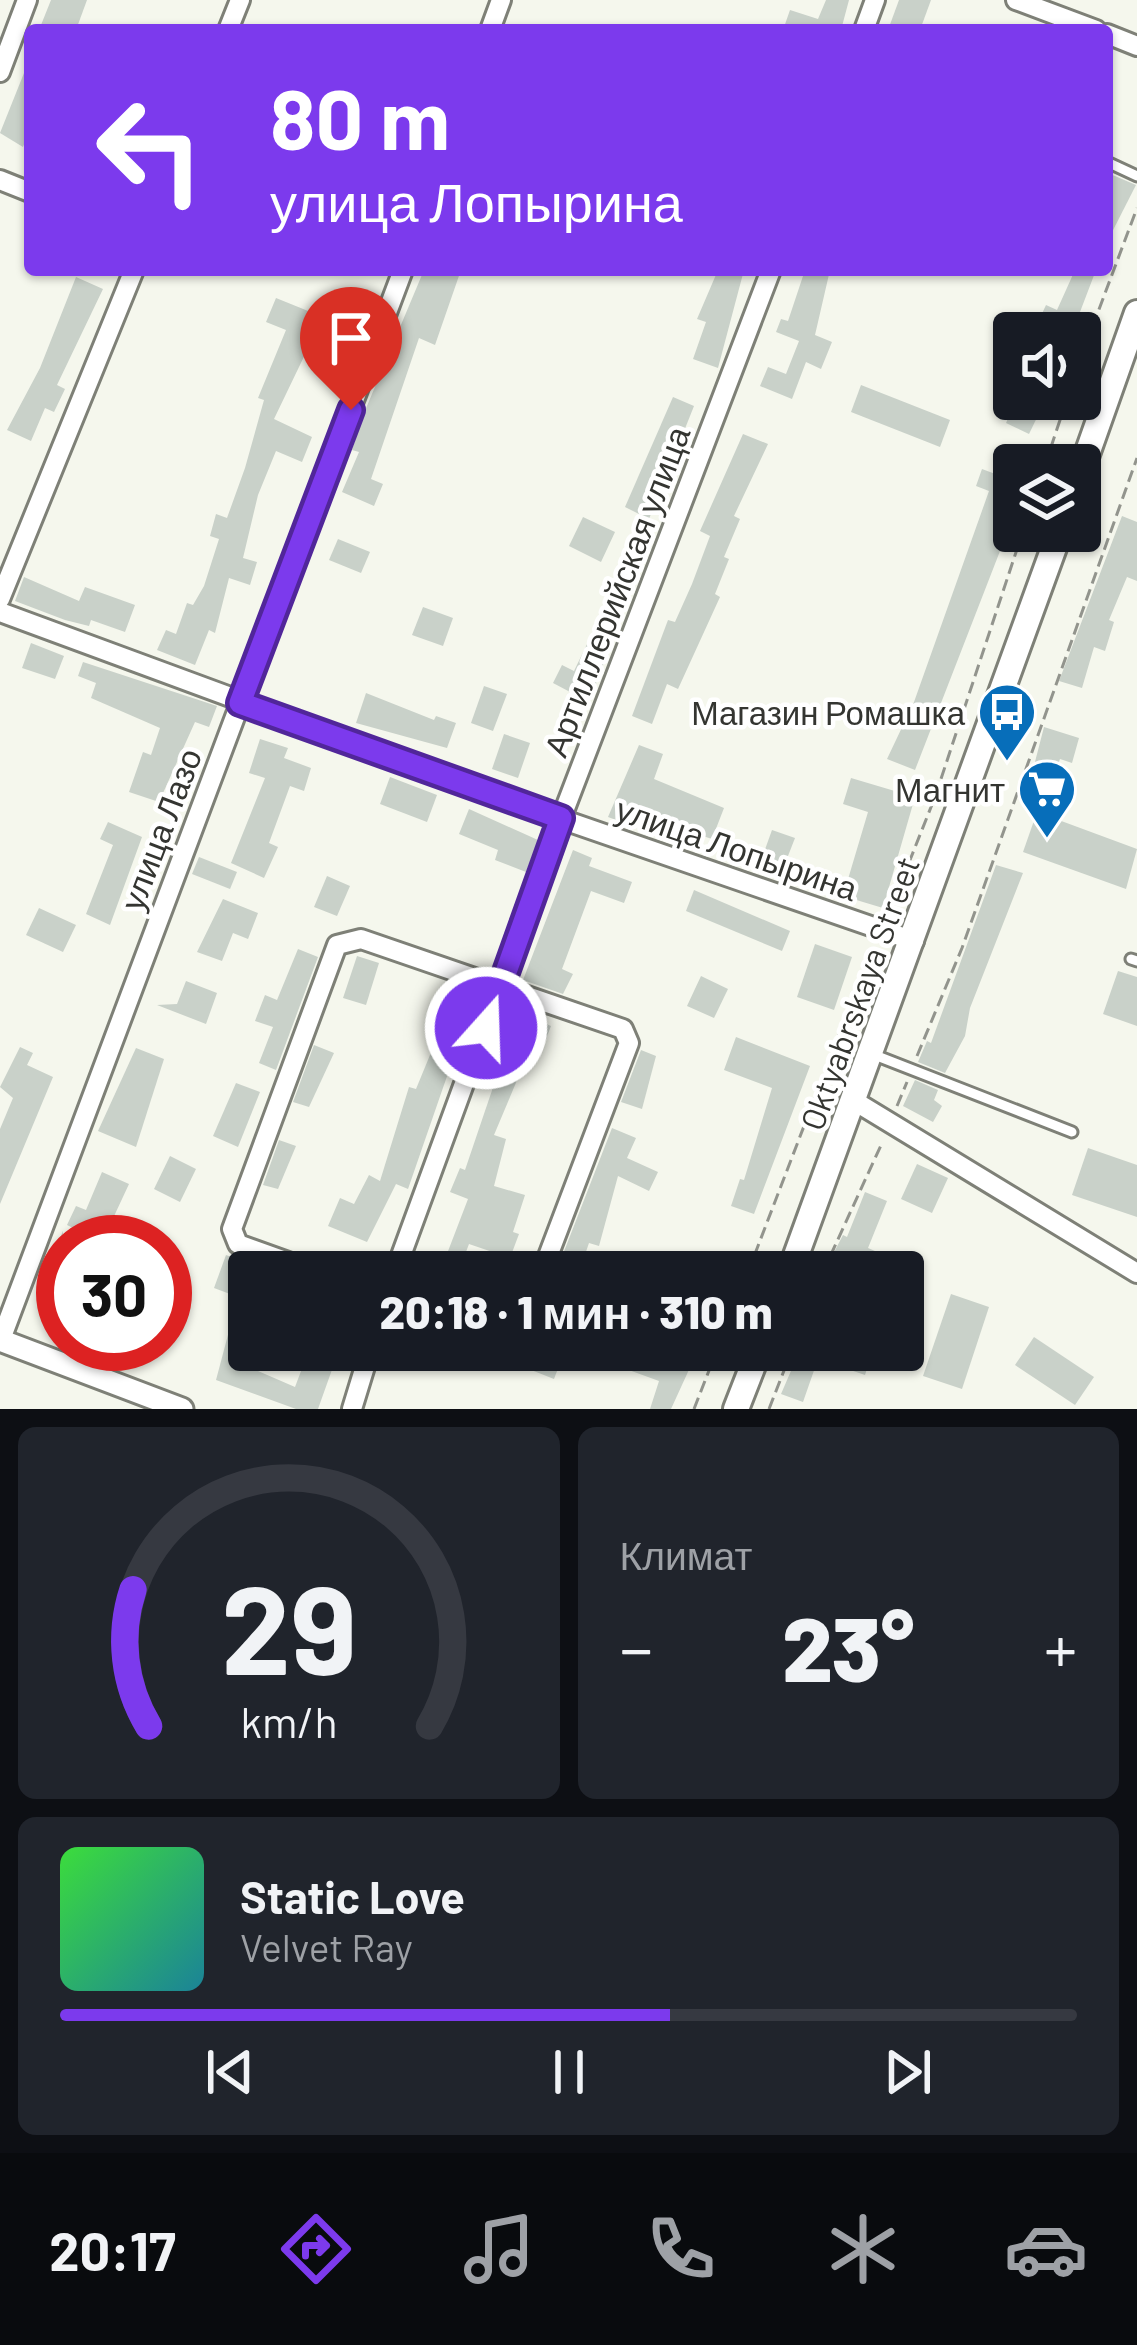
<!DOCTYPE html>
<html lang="ru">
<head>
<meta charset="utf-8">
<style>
  :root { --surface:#171b24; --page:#20242c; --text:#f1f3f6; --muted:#9ea1a6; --line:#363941; --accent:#7c3aed }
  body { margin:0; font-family:Barlow,sans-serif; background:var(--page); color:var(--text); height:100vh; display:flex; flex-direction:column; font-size:45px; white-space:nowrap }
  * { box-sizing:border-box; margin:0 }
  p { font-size:39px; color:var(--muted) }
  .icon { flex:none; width:66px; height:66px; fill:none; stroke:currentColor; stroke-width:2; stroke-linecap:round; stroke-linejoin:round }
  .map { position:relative; height:1409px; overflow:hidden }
  .drawer { display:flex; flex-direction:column; gap:18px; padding:18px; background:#0d0f14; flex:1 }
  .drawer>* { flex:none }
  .top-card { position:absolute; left:24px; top:24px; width:1089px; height:252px; border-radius:12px; box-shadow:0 3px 9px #0004; background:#7c3aed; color:#fff; overflow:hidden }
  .fabs { position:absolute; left:993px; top:312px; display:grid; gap:24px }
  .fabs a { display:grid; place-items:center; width:108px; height:108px; border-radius:12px; background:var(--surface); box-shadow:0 3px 9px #0004; font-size:60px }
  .speed { position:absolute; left:36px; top:1215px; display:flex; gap:24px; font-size:60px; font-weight:700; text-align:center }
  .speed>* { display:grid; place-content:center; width:156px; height:156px; border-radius:50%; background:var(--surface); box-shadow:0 3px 9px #0004; line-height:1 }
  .speed .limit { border:18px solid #d22; background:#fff; color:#111 }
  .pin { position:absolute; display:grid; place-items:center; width:102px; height:102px; color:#fff; margin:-123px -51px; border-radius:50% 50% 50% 0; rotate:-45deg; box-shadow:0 0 12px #0007 }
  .pin .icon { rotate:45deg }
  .me { position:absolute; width:132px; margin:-66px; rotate:20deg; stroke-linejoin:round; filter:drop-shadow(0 0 9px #0008) }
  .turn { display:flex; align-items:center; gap:42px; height:252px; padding:0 48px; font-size:54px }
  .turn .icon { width:156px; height:156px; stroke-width:2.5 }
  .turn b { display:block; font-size:84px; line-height:102px }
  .big { font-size:90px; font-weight:800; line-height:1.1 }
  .drawer .tile { flex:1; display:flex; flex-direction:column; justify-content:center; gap:18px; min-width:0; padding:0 42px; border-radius:18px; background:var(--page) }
  .drawer .dial { align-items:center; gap:0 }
  .dial svg { height:312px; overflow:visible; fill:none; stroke:var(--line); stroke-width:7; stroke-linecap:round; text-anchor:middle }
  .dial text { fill:var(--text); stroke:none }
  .song { display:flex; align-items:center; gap:36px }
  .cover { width:144px; height:144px; border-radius:18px; background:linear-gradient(135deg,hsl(120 70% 55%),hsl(190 70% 35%)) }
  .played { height:12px; border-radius:6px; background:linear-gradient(90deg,var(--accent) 60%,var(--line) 60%) }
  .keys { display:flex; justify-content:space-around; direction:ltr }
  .heat { display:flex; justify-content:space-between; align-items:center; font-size:66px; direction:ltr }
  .drawer .tiles { flex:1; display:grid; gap:18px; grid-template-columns:1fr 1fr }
  .tile:last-child { grid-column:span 2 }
  .trip { position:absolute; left:228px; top:1251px; width:696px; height:120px; border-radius:12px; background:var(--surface); box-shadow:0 3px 9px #0004; font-weight:800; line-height:120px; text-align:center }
  .tab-bar { display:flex; height:192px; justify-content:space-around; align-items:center; background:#090b0e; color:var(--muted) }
  .tab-bar .icon { width:84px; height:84px }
  .tab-bar .active { color:var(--accent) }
  .tab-bar b { font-size:54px; color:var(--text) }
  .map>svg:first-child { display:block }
  .building { fill:#c9d1c9 }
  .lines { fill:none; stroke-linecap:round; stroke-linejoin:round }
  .service-casing { stroke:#7e8077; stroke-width:15 }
  .minor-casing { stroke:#7e8077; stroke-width:24 }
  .tertiary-casing { stroke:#7e8077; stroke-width:27 }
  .secondary-casing { stroke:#7e8077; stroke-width:30 }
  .path { stroke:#92948d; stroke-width:3; stroke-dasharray:12 6; stroke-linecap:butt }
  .service { stroke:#fff; stroke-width:9 }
  .minor { stroke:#fff; stroke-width:18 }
  .tertiary { stroke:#fff; stroke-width:21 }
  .secondary { stroke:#fff; stroke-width:24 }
  .route-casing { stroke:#51269a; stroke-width:30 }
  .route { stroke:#7c3aed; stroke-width:21 }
  .labels { text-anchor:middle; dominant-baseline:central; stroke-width:9; stroke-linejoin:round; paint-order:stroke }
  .street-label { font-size:33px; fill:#343531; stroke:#fff }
  .poi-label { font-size:33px; fill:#343531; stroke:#fff; text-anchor:end }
</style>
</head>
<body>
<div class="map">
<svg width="1137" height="1409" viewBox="0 0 1137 1409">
  <rect width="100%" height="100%" fill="#f5f7ed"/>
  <!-- building -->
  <g class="building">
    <polygon points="51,0 87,0 76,30 39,30"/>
    <polygon points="826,0 849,0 841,30 783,30 790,10 818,19"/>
    <polygon points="899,0 931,0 920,30 888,30"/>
    <polygon points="28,63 30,129 23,147 0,133"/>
    <polygon points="1108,173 1136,185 1107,242 1107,176"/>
    <polygon points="424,270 461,270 435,345 419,338 371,479 383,484 374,506 342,492 359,452 352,450 364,413"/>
    <polygon points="718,270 744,270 718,368 693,359 706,322 697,319"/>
    <polygon points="805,270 830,270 815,335 832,342 821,369 806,362 792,399 760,386 768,367 786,374 799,341 776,332 781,319 788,321"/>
    <polygon points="1075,270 1096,270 1072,333 1033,333 1046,305 1057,310"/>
    <polygon points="76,277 103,289 57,385 65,389 54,412 45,408 31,441 7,430 40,368"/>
    <polygon points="276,298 323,317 274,419 312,437 302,462 276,451 258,495 243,558 257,562 250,585 229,578 215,633 209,630 195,665 157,650 166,630 176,634 187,603 193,605 204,586 219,539 210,536 216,514 227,518 245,468 264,400 258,398 286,330 266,322"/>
    <polygon points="861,385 950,420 940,447 851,412"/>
    <polygon points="673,397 694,406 649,519 625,507"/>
    <polygon points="1016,399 1046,399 1029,434 1006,423"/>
    <polygon points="743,434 768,444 734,516 740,519 724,557 729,559 715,594 720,597 678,689 667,684 652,724 632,716 668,620 675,622 692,584 710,536 700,531"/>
    <polygon points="982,469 1014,481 1004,509 1014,515 915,770 887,759 914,702 989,491 976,486"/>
    <polygon points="1122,516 1137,522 1137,581 1127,577 1109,620 1114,622 1105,651 1094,647 1082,688 1059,681"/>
    <polygon points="583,517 615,532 601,562 569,546"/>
    <polygon points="338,539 370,552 361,573 329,560"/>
    <polygon points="24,577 79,601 85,587 135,605 125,632 91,620 89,626 65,620 15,601"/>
    <polygon points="423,607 453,618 443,646 412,635"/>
    <polygon points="590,638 610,647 589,702 553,683 562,665 574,671"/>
    <polygon points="31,643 64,656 55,679 22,668"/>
    <polygon points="83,662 217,706 209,727 195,722 159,802 129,792 143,752 151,755 160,728 91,698 96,683 78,676"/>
    <polygon points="484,686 507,694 493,731 471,723"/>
    <polygon points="366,693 434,720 436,716 456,723 447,748 356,723"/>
    <polygon points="1044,727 1079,738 1072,763 1060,759 1046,795 1028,789"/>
    <polygon points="504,734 530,743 518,778 492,769"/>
    <polygon points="260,739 288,748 284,758 311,768 304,791 290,786 269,843 278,847 264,878 231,863 265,778 249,773"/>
    <polygon points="639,745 663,754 654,779 724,808 712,839 639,815 635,827 608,817"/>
    <polygon points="390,777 437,795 427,822 380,804"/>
    <polygon points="851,778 915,797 883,908 843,896 868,812 843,804"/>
    <polygon points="469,809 538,840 526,872 495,860 498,850 459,834"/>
    <polygon points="1037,812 1137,849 1126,889 1023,852"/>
    <polygon points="108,822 142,837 110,925 86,914 113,845 100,839"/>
    <polygon points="772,830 795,838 781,874 759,866"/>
    <polygon points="573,850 592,858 589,866 632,882 624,903 591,891 562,969 573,974 563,994 523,980"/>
    <polygon points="199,857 237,872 230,889 192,874"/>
    <polygon points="996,865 1023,873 970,1008 965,1036 945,1073 918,1062 927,1041 931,1043"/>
    <polygon points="327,876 350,886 337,916 314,907"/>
    <polygon points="694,890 790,931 782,951 686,911"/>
    <polygon points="223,899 258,913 248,939 233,933 222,961 197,952"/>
    <polygon points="39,908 76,925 63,952 26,935"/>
    <polygon points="815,944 852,957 834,1010 797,997"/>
    <polygon points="298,949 318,957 276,1070 259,1063 273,1027 255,1021 265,995 277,1000"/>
    <polygon points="357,956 379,963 366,1005 343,998"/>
    <polygon points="1118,971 1137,977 1137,1026 1103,1014"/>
    <polygon points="701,976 728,989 714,1018 687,1006"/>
    <polygon points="186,981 217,993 206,1024 157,1005 177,1004"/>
    <polygon points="458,987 481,997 454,1056 408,1189 396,1184 367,1242 328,1226 340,1198 354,1204 369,1175 380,1181 409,1087 416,1089"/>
    <polygon points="512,1010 551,1026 546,1039 536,1035 494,1135 506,1139 494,1186 525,1195 513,1232 519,1234 510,1258 469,1244 461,1265 476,1272 429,1272 436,1255 445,1259 468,1199 450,1192 460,1168 465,1170 486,1108 514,1026 507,1023"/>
    <polygon points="736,1037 810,1066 754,1214 731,1206 740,1179 744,1180 772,1088 724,1070"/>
    <polygon points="314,1045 334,1053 309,1107 293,1102"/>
    <polygon points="20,1047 33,1053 27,1065 53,1077 0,1204 0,1129 13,1098 0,1087"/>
    <polygon points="136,1048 164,1059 136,1147 98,1131"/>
    <polygon points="641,1050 656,1056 642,1109 621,1102"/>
    <polygon points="915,1080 938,1090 934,1100 942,1106 933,1122 903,1106"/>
    <polygon points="236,1083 260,1092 238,1147 213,1136"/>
    <polygon points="612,1128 636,1138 627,1158 658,1172 649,1191 618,1176 599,1246 589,1243 579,1272 556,1272"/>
    <polygon points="279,1140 296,1146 278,1189 263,1185"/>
    <polygon points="1088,1148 1137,1165 1137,1217 1072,1195"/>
    <polygon points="170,1156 196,1169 180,1202 154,1189"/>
    <polygon points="917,1164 948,1178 932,1213 901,1199"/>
    <polygon points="102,1172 129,1184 102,1242 67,1225 76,1206 86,1210"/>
    <polygon points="865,1192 887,1201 868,1248 875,1251 864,1272 853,1272 830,1260 843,1235 847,1237"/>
    <polygon points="63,1231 63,1297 39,1287"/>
    <polygon points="226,1255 250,1264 238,1297 214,1288"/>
    <polygon points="951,1294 989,1307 962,1389 923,1376"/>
    <polygon points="233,1316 249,1322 249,1367 295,1387 309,1350 339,1350 318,1409 296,1409 216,1380"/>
    <polygon points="1034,1337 1094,1377 1075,1405 1015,1365"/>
    <polygon points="528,1350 562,1358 554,1379 521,1366"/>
    <polygon points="620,1350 641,1350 668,1360 672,1350 698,1350 671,1409 650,1409 659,1381 615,1365"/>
    <polygon points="800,1350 873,1350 865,1375 818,1359 803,1402 781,1394"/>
  </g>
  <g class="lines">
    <defs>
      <g id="service">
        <polyline points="1107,162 1137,176"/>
        <polyline points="1131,959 1137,961"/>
        <polyline points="872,1054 1072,1132"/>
      </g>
      <g id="minor">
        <polyline points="1016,0 1096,30"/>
        <polyline points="228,30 240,0"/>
        <polyline points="490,30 501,0"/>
        <polyline points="864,30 875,0"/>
        <polyline points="1107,34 1137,46"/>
        <polyline points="0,72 27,0"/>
        <polyline points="0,180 30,192"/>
        <polyline points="0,599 134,270"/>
        <polyline points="0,612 561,819 914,941"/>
        <polyline points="856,1102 1137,1273"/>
        <polyline points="316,1272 238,1244 232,1229 337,945 361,939 623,1029 629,1043 542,1272"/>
        <polyline points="395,1272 561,819 771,270"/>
        <polyline points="0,1342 403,270"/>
        <polyline points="352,1409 370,1350"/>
      </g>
      <polyline id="tertiary" points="0,1340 182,1409"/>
      <g id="secondary">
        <polyline points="1080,474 1137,313"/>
        <polyline points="790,1272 1060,531"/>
        <polyline points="736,1409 759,1350"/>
      </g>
    </defs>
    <!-- service casing -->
    <use href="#service" class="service-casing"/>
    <!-- minor casing -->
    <use href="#minor" class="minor-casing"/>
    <!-- tertiary casing -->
    <use href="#tertiary" class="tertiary-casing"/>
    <!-- secondary casing -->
    <use href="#secondary" class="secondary-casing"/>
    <!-- path -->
    <g class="path">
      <polyline points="1080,360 1137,208"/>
      <polyline points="1045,465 1067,399"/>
      <polyline points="889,913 935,797 1023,531"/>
      <polyline points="917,1056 962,948 1137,458"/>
      <polyline points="897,1106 907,1082"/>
      <polyline points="748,1272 872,949"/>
      <polyline points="823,1272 882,1143"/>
      <polyline points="694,1409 717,1350"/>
      <polyline points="769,1409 792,1350"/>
    </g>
    <!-- service -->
    <use href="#service" class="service"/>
    <!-- minor -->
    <use href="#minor" class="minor"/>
    <!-- tertiary -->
    <use href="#tertiary" class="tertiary"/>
    <!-- secondary -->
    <use href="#secondary" class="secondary"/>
  </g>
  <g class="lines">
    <defs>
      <polyline id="route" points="351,410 240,703 561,818 486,1028"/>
    </defs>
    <!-- route casing -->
    <use href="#route" class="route-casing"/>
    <!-- route -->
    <use href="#route" class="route"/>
  </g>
  <!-- icons -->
  <defs>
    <symbol id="bus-pin" viewBox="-11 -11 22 30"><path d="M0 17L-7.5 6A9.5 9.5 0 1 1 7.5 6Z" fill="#076eba" stroke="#fff"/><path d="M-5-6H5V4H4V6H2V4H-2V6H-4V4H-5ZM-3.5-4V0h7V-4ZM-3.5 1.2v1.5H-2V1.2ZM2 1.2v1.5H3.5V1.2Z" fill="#fff"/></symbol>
    <symbol id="supermarket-pin" viewBox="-11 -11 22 30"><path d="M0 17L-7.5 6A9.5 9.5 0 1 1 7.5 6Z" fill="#076eba" stroke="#fff"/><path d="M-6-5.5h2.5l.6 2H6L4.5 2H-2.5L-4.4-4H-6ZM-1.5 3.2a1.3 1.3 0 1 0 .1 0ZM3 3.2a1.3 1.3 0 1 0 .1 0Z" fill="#fff"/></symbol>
  </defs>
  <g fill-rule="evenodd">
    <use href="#bus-pin" x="974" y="679" width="66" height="90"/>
    <use href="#supermarket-pin" x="1014" y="756" width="66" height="90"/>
  </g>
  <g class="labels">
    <!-- street labels -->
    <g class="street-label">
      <text transform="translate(616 591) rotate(-69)">Артиллерийская улица</text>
      <text transform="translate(160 829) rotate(-69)">улица Лазо</text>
      <text transform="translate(737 848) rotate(19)">улица Лопырина</text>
      <text transform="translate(859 993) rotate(-70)">Oktyabrskaya Street</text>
    </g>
    <!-- poi labels -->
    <g class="poi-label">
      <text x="965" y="712">Магазин Ромашка</text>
      <text x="1005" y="789">Магнит</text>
    </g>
  </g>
</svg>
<div class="fabs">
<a><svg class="icon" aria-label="sound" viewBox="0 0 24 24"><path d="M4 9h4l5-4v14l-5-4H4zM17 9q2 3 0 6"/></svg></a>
<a><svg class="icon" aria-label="layers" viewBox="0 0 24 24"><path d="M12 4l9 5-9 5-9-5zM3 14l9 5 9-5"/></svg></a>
</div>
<div class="speed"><div class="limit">30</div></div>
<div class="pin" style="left:351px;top:410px;background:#d93025"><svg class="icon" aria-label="arrive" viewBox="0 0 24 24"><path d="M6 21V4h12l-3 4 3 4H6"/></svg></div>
<svg class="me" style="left:486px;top:1028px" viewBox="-20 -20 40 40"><circle r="17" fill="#7c3aed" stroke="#fff" stroke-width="3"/><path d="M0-11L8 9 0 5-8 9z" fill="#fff"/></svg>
<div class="trip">20:18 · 1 мин · 310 m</div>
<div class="top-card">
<div class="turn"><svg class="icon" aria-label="left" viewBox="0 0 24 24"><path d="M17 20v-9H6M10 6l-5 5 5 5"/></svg><div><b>80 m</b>улица Лопырина</div></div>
</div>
</div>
<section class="drawer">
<div class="tiles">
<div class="tile dial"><svg viewBox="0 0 100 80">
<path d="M14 69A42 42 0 1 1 86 69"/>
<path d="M14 69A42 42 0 0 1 10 34" stroke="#7c3aed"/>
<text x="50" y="56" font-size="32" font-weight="700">29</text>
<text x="50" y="72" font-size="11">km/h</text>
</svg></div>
<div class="tile"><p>Климат</p>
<div class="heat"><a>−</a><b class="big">23°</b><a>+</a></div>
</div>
<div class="tile">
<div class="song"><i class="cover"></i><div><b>Static Love</b><p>Velvet Ray</p></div></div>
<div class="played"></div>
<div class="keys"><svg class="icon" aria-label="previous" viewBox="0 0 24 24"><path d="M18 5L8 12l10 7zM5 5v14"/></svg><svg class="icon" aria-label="pause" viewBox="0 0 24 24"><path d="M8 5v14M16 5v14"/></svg><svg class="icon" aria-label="next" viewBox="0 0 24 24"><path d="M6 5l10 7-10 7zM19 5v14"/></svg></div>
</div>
</div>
</section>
<nav class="tab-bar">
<b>20:17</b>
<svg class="icon active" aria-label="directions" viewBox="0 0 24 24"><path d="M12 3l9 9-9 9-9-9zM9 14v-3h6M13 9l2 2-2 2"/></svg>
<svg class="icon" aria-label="music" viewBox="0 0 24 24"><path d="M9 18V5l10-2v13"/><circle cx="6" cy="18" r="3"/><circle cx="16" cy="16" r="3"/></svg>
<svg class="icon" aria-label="phone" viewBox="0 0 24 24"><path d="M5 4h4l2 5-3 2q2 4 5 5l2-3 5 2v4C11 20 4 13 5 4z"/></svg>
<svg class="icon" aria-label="climate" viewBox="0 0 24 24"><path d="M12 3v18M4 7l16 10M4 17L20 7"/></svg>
<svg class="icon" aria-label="car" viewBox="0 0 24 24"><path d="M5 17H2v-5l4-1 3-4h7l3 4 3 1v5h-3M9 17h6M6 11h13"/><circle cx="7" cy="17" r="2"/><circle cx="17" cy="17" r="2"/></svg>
</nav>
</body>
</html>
